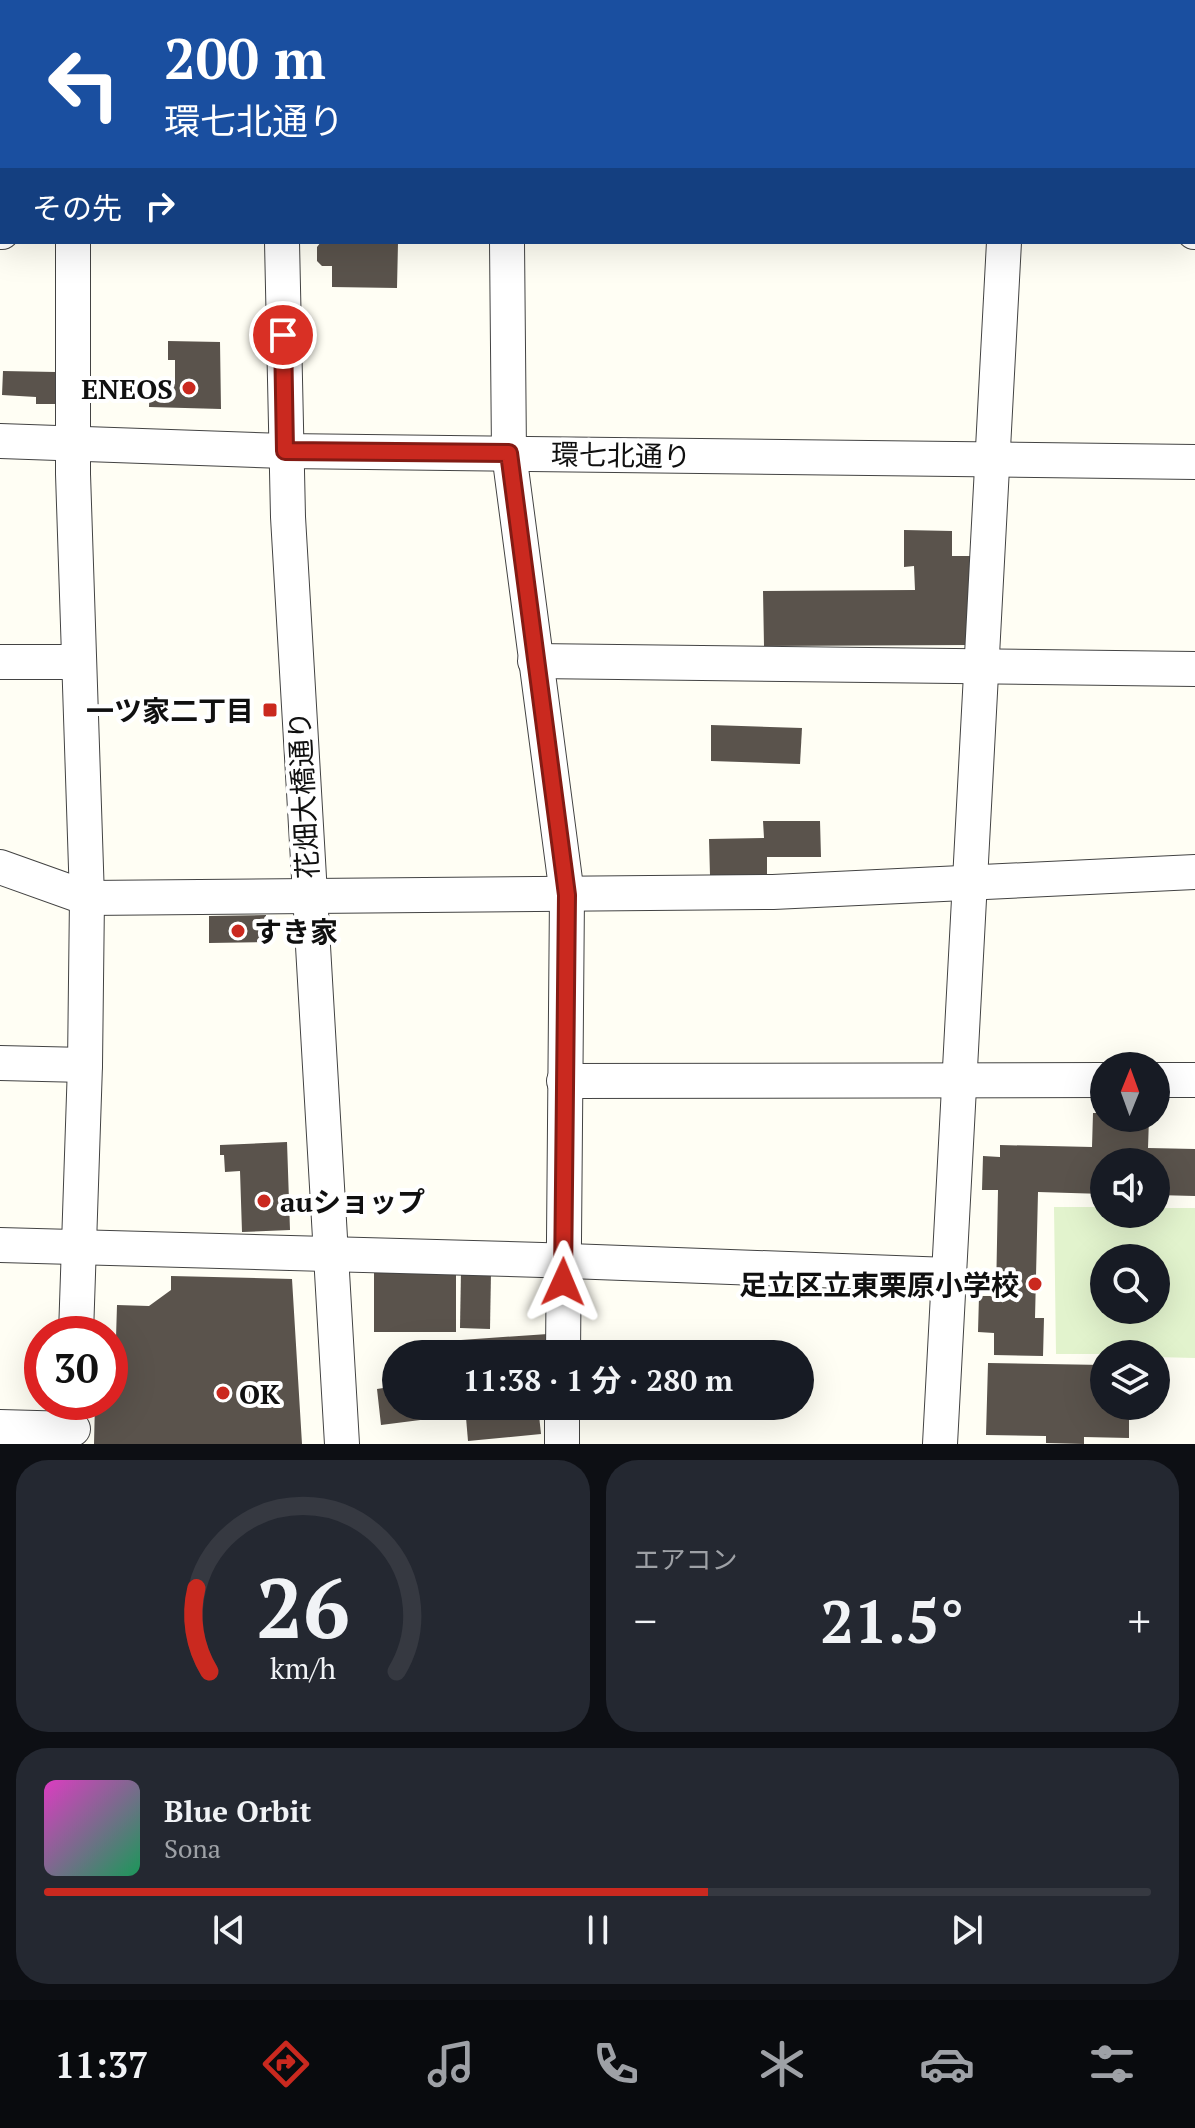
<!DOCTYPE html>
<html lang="ja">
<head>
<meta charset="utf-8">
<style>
  :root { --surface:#171b24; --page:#242831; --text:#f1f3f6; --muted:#9ea1a6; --line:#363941; --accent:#ca291f }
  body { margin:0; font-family:"PT Serif","Noto Sans JP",serif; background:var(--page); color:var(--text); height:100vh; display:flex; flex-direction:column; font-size:30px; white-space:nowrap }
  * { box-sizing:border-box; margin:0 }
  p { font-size:26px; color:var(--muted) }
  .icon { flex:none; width:44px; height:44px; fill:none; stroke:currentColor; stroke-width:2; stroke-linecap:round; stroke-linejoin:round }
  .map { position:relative; height:1444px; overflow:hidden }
  .details { display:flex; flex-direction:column; gap:16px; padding:16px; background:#0d0f14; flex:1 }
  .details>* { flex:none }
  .banner { position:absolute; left:0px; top:0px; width:1196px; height:244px; box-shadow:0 8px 32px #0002; background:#1a4fa0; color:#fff; overflow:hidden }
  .needle { width:52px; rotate:1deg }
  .tools { position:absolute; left:1090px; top:1052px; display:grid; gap:16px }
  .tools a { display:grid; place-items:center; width:80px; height:80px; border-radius:50%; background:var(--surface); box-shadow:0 8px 32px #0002; font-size:40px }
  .speed { position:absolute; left:24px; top:1316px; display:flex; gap:16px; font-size:40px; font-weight:700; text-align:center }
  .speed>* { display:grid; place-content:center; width:104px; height:104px; border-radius:50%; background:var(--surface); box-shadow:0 8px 32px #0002; line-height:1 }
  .speed .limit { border:12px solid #d22; background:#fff; color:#111 }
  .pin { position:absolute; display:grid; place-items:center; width:68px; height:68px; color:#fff; margin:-34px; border:4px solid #fff; border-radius:50%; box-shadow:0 2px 8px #0007 }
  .me { position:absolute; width:88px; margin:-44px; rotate:1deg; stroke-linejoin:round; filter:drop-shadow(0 0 6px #0008) }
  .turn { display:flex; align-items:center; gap:28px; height:168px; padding:0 32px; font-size:36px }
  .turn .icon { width:104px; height:104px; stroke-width:2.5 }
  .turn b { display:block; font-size:56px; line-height:68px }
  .then { display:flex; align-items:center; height:76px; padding:0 32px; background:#0003; gap:16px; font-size:30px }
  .big { font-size:60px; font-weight:700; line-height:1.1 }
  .details .card { flex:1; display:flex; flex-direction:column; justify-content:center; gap:12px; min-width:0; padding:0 28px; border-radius:32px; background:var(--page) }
  .details .dial { align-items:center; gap:0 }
  .dial svg { height:208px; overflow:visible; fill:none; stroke:var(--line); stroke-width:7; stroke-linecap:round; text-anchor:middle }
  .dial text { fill:var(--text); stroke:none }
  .song { display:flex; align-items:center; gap:24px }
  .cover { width:96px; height:96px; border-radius:12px; background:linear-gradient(135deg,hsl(310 70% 55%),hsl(150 70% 35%)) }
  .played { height:8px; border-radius:4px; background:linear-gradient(90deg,var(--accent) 60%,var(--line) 60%) }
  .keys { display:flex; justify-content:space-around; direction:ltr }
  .heat { display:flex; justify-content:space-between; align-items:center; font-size:44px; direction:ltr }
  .details .tiles { flex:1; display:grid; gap:16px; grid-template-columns:1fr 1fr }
  .card:last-child { grid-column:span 2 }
  .trip { position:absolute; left:382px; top:1340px; width:432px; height:80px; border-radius:40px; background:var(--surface); box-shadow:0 8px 32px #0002; font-weight:700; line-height:80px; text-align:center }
  .menu { display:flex; height:128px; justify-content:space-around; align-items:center; background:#090b0e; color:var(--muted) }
  .menu .icon { width:56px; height:56px }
  .menu .on { color:var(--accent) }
  .menu b { font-size:36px; color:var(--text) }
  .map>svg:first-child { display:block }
  .pitch { fill:#e2f3cd; fill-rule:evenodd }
  .building { fill:#5a534c }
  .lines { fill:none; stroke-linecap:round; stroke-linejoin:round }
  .minor-casing { stroke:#434343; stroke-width:36 }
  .minor { stroke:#fff; stroke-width:34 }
  .route-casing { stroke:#831b14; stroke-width:20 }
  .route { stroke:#ca291f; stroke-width:14 }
  .poi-dot { fill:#ca291f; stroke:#fff; stroke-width:3 }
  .labels { text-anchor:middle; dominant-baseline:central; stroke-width:8; stroke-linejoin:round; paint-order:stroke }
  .poi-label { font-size:28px; font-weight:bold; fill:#101010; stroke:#fff; text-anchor:end }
  .street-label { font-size:28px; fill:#101010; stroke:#fff }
</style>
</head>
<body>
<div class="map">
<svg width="1195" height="1444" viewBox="0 0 1195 1444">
  <rect width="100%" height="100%" fill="#fffef4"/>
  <!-- pitch -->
  <path class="pitch" d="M1054,1207h50v7h52v-6h39v150l-39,-1v-3h-100zM1104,1258h52v52h-52z"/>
  <!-- building -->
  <g class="building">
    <polygon points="321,242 398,243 397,288 332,287 332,266 322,266 317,261 317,247"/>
    <polygon points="168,341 220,342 221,409 149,407 150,383 175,384 175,360 168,360"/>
    <polygon points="3,371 56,372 55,404 36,404 36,397 2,395"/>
    <polygon points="904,530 952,531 952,556 971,556 969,645 764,646 763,591 915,590 914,566 904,567"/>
    <polygon points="711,725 802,728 800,764 711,761"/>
    <polygon points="763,821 820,821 821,857 767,857 767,875 710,875 709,839 764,838"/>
    <polygon points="266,915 267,942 209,943 209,916"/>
    <polygon points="1093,1113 1104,1113 1104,1118 1149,1118 1148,1148 1195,1149 1195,1196 1156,1195 1156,1162 1104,1162 1104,1194 1038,1192 1035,1318 1044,1318 1043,1356 994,1355 994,1333 978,1332 979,1296 996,1296 998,1190 982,1190 983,1156 1000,1157 1000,1145 1092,1147"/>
    <polygon points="287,1142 290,1230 242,1232 240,1171 225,1172 224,1155 220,1155 220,1145"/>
    <polygon points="456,1270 456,1332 374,1332 374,1271"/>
    <polygon points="461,1271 491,1272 490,1329 460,1328"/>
    <polygon points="171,1276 292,1279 302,1444 94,1444 95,1402 110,1402 110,1370 115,1371 117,1305 149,1306 171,1290"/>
    <polygon points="548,1334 549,1354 462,1354 461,1340"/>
    <polygon points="988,1363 1104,1365 1104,1406 1129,1406 1129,1438 1084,1437 1084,1444 1046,1443 1046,1436 986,1435"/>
    <polygon points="396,1386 396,1406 435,1406 436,1418 381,1425 377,1389"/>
    <polygon points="465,1406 538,1406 541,1434 468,1441"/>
  </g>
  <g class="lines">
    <defs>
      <g id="minor">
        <polyline points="72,0 72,2"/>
        <polyline points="280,0 280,2"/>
        <polyline points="506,0 506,2"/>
        <polyline points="1015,2 1015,0"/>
        <polyline points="1194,78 1195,78"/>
        <polyline points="0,232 2,232"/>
        <polyline points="1194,232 1195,232"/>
        <polyline points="73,242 73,474 87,898 85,1065 76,1334"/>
        <polyline points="282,242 288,517 342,1444"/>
        <polyline points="507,242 509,453 567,895 563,1354"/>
        <polyline points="0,441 285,451 1195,462"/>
        <polyline points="535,661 1195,669"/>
        <polyline points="0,662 78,662"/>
        <polyline points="0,867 87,898 773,892 1195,872"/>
        <polyline points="0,1063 85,1065"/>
        <polyline points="1156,1080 1195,1080"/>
        <polyline points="564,1081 1104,1080"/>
        <polyline points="0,1245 542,1260 949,1275"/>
        <polyline points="0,1427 73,1429"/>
        <polyline points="562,1444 562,1406"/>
        <polyline points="940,1444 1004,242"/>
      </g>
    </defs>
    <!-- minor casing -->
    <use href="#minor" class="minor-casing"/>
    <!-- minor -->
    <use href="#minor" class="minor"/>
  </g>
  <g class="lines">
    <defs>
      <polyline id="route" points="283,335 285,451 509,453 567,895 563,1282"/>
    </defs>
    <!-- route casing -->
    <use href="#route" class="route-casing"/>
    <!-- route -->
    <use href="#route" class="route"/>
  </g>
  <!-- markers -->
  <g class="poi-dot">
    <circle cx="189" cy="388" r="8"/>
    <rect x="262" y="702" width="16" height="16" rx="4"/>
    <circle cx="238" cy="931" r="8"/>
    <circle cx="264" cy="1201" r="8"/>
    <circle cx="1035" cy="1284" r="8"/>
    <circle cx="223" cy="1393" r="8"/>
  </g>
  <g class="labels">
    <!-- poi labels -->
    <g class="poi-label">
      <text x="173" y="388">ENEOS</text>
      <text x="254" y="710">一ツ家二丁目</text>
      <text x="254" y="931" text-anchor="start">すき家</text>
      <text x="280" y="1201" text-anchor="start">auショップ</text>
      <text x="1019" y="1284">足立区立東栗原小学校</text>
      <text x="239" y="1393" text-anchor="start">OK</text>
    </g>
    <!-- street labels -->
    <g class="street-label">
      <text transform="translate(621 455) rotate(1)">環七北通り</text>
      <text transform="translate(303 795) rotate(-93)">花畑大橋通り</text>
    </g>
  </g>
</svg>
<div class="tools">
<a><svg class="needle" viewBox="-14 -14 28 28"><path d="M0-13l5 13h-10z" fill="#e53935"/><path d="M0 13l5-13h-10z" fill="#9ea1a6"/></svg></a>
<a><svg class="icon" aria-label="sound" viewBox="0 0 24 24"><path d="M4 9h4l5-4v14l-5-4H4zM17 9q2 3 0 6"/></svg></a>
<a><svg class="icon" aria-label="search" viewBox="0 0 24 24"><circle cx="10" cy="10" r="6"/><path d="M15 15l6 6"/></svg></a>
<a><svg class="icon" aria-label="layers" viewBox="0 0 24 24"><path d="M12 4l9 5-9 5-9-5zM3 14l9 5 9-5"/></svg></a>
</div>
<div class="speed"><div class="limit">30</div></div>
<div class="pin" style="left:283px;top:335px;background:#d93025"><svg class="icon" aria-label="arrive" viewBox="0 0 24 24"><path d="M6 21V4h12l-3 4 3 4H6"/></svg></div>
<svg class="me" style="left:563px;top:1282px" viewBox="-20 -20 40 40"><path d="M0-17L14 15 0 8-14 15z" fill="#ca291f" stroke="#fff" stroke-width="4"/></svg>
<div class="trip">11:38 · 1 分 · 280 m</div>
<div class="banner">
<div class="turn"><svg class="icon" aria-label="left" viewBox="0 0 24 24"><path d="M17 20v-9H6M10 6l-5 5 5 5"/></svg><div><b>200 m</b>環七北通り</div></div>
<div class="then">その先<svg class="icon" aria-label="right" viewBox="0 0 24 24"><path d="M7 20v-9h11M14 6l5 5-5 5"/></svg></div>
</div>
</div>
<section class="details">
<div class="tiles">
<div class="card dial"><svg viewBox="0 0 100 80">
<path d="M14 69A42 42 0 1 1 86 69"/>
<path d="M14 69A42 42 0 0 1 9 37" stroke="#ca291f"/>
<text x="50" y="56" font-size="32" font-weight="700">26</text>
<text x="50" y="72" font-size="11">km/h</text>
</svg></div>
<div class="card"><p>エアコン</p>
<div class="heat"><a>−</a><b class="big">21.5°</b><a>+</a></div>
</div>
<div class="card">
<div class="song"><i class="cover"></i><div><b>Blue Orbit</b><p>Sona</p></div></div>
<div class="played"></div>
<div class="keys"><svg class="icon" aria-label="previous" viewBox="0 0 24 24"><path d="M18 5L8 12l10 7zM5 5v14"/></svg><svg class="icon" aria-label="pause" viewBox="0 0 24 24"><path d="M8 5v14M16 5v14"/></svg><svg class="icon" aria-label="next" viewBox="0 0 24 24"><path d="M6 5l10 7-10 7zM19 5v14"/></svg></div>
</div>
</div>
</section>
<nav class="menu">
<b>11:37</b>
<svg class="icon on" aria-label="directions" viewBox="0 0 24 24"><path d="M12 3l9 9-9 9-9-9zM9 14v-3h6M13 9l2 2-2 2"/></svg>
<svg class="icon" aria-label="music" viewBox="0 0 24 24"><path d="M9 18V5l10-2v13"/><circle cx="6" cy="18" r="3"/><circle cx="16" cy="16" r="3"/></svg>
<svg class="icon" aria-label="phone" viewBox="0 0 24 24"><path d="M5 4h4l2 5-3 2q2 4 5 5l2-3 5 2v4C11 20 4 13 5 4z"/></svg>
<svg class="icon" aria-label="climate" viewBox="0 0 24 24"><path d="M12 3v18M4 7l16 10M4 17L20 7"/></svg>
<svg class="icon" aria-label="car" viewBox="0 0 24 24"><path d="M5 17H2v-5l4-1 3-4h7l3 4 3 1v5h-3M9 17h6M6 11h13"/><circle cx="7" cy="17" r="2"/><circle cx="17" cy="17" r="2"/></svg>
<svg class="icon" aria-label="filters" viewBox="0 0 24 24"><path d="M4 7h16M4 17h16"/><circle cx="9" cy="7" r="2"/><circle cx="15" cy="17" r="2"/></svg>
</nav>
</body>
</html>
